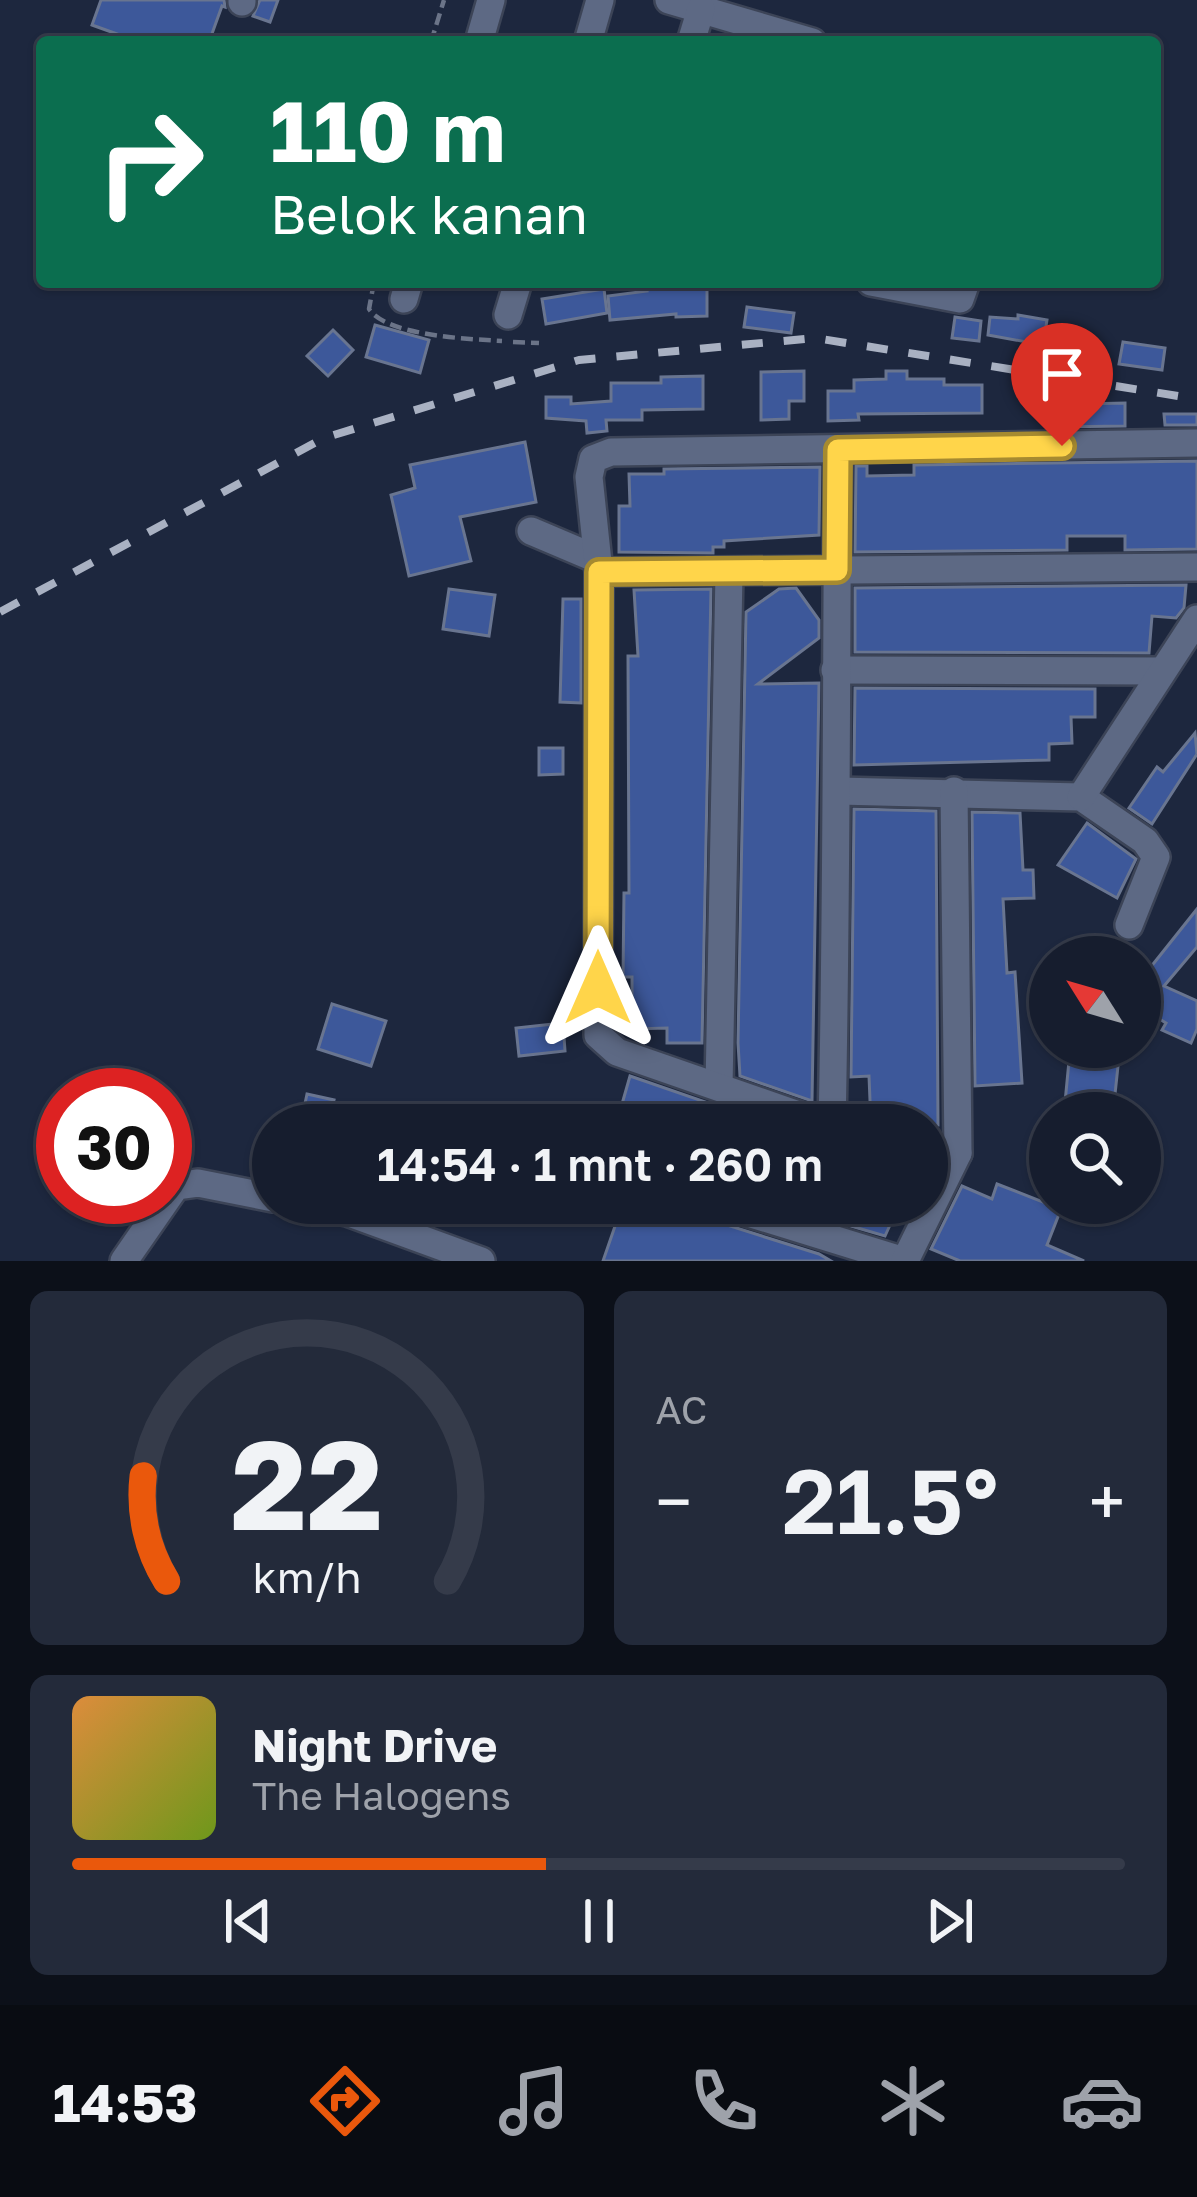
<!DOCTYPE html>
<html lang="id">
<head>
<meta charset="utf-8">
<style>
  :root { --surface:#161d2e; --page:#232a3a; --text:#f1f3f6; --muted:#9ea2aa; --line:#353b4a; --accent:#ea580c }
  body { margin:0; font-family:"Golos Text",sans-serif; background:var(--page); color:var(--text); height:100vh; display:flex; flex-direction:column; font-size:45px; white-space:nowrap }
  * { box-sizing:border-box; margin:0 }
  p { font-size:39px; color:var(--muted) }
  .icon { flex:none; width:66px; height:66px; fill:none; stroke:currentColor; stroke-width:2; stroke-linecap:round; stroke-linejoin:round }
  .map { position:relative; height:1261px; overflow:hidden }
  .sheet { display:flex; flex-direction:column; gap:30px; padding:30px; background:#0c1019; flex:1 }
  .sheet>* { flex:none }
  .banner { position:absolute; left:36px; top:36px; width:1125px; height:252px; border-radius:12px; box-shadow:0 3px 9px #0004,0 0 0 3px var(--line); background:#0b6e4f; color:#fff; overflow:hidden }
  .needle { width:78px; rotate:307deg }
  .controls { position:absolute; left:1029px; top:936px; display:grid; gap:24px }
  .controls a { display:grid; place-items:center; width:132px; height:132px; border-radius:50%; background:var(--surface); box-shadow:0 3px 9px #0004,0 0 0 3px var(--line); font-size:60px }
  .speed { position:absolute; left:36px; top:1068px; display:flex; gap:24px; font-size:60px; font-weight:700; text-align:center }
  .speed>* { display:grid; place-content:center; width:156px; height:156px; border-radius:50%; background:var(--surface); box-shadow:0 3px 9px #0004,0 0 0 3px var(--line); line-height:1 }
  .speed .limit { border:18px solid #d22; background:#fff; color:#111 }
  .pin { position:absolute; display:grid; place-items:center; width:102px; height:102px; color:#fff; margin:-123px -51px; border-radius:50% 50% 50% 0; rotate:-45deg; box-shadow:0 0 12px #0007 }
  .pin .icon { rotate:45deg }
  .me { position:absolute; width:132px; margin:-66px; rotate:0deg; stroke-linejoin:round; filter:drop-shadow(0 0 9px #0008) }
  .turn { display:flex; align-items:center; gap:42px; height:252px; padding:0 36px; font-size:54px }
  .turn .icon { width:156px; height:156px; stroke-width:2.5 }
  .turn b { display:block; font-size:84px; line-height:102px }
  .big { font-size:90px; font-weight:600; line-height:1.1 }
  .sheet .card { flex:1; display:flex; flex-direction:column; justify-content:center; gap:18px; min-width:0; padding:0 42px; border-radius:18px; background:var(--page) }
  .sheet .dial { align-items:center; gap:0 }
  .dial svg { height:312px; overflow:visible; fill:none; stroke:var(--line); stroke-width:7; stroke-linecap:round; text-anchor:middle }
  .dial text { fill:var(--text); stroke:none }
  .song { display:flex; align-items:center; gap:36px }
  .cover { width:144px; height:144px; border-radius:18px; background:linear-gradient(135deg,hsl(30 70% 55%),hsl(80 70% 35%)) }
  .played { height:12px; border-radius:6px; background:linear-gradient(90deg,var(--accent) 45%,var(--line) 45%) }
  .keys { display:flex; justify-content:space-around; direction:ltr }
  .heat { display:flex; justify-content:space-between; align-items:center; font-size:66px; direction:ltr }
  .sheet .tiles { flex:1; display:grid; gap:30px; grid-template-columns:1fr 1fr }
  .card:last-child { grid-column:span 2 }
  .trip { position:absolute; left:252px; top:1104px; width:696px; height:120px; border-radius:60px; background:var(--surface); box-shadow:0 3px 9px #0004,0 0 0 3px var(--line); font-weight:600; line-height:120px; text-align:center }
  .menu { display:flex; height:192px; justify-content:space-around; align-items:center; background:#090c12; color:var(--muted) }
  .menu .icon { width:84px; height:84px }
  .menu .current { color:var(--accent) }
  .menu b { font-size:54px; color:var(--text) }
  .map>svg:first-child { display:block }
  .building { fill:#3d589a; stroke:#697590; stroke-width:3 }
  .lines { fill:none; stroke-linecap:round; stroke-linejoin:round }
  .street-casing { stroke:#3c4457; stroke-width:32 }
  .path { stroke:#6b7488; stroke-width:4.5; stroke-dasharray:12 6; stroke-linecap:butt }
  .street { stroke:#5d6984; stroke-width:27 }
  .rail { stroke:#a9b1c2; stroke-width:8; stroke-dasharray:21 21; stroke-linecap:butt }
  .route-casing { stroke:#a68a30; stroke-width:30 }
  .route { stroke:#ffd54a; stroke-width:21 }
</style>
</head>
<body>
<div class="map">
<svg width="1197" height="1261" viewBox="0 0 1197 1261">
  <rect width="100%" height="100%" fill="#1d273e"/>
  <!-- building -->
  <g class="building">
    <polygon points="101,0 224,0 225,7 222,6 209,42 114,42 117,34 92,25"/>
    <polygon points="260,0 278,0 270,22 253,16"/>
    <polygon points="666,284 667,289 707,288 707,316 676,317 676,314 610,320 608,296 647,291 646,286"/>
    <polygon points="604,289 607,313 546,324 542,299"/>
    <polygon points="747,307 794,313 791,333 744,327"/>
    <polygon points="1018,315 1047,320 1043,345 988,335 990,317 1018,319"/>
    <polygon points="955,317 981,321 979,341 952,338"/>
    <polygon points="375,325 429,340 420,373 366,357"/>
    <polygon points="333,330 353,350 328,376 307,356"/>
    <polygon points="1123,342 1165,348 1162,370 1119,364"/>
    <polygon points="804,371 804,401 789,401 789,419 761,420 761,372"/>
    <polygon points="886,371 907,371 907,379 944,379 944,385 982,385 982,413 858,414 859,420 828,421 828,391 854,391 854,380 886,379"/>
    <polygon points="703,376 703,409 642,410 642,420 606,420 607,431 587,433 586,421 546,418 546,397 571,397 571,404 611,401 611,383 661,383 661,377"/>
    <polygon points="1051,395 1079,395 1080,404 1125,403 1125,426 1051,427"/>
    <polygon points="1164,414 1197,414 1197,425 1165,425"/>
    <polygon points="525,442 536,502 460,517 471,561 409,576 391,495 415,488 410,465"/>
    <polygon points="1197,461 1197,549 1125,550 1125,536 1067,536 1067,550 855,552 856,466 867,466 867,476 914,475 914,465"/>
    <polygon points="820,467 819,535 724,541 724,547 713,547 713,553 619,552 619,506 630,506 629,474 664,474 664,469"/>
    <polygon points="1186,585 1184,608 1176,618 1152,616 1149,653 855,652 855,588"/>
    <polygon points="796,588 819,620 819,638 758,684 819,683 812,1101 740,1076 738,1043 746,612 779,589"/>
    <polygon points="449,589 495,595 489,636 443,629"/>
    <polygon points="711,589 702,1043 667,1043 667,1028 632,1029 632,977 623,977 624,893 629,893 628,656 638,656 634,590"/>
    <polygon points="563,599 581,599 581,703 560,702"/>
    <polygon points="855,688 1095,689 1095,717 1071,717 1072,743 1049,744 1049,760 854,765"/>
    <polygon points="1195,733 1197,754 1152,824 1129,808 1157,767 1163,772"/>
    <polygon points="539,748 563,748 563,774 539,775"/>
    <polygon points="854,809 936,811 938,1125 871,1125 869,1076 851,1077"/>
    <polygon points="972,812 1020,813 1023,870 1033,870 1034,898 1003,899 1007,973 1015,972 1022,1083 975,1086"/>
    <polygon points="1087,823 1136,859 1117,898 1058,865"/>
    <polygon points="1197,909 1197,947 1164,986 1197,1001 1197,1029 1191,1043 1162,1030 1166,1023 1145,1010 1140,1016 1140,962 1150,968"/>
    <polygon points="332,1004 386,1021 371,1066 318,1049"/>
    <polygon points="563,1023 565,1051 519,1056 516,1028"/>
    <polygon points="1069,1061 1118,1066 1113,1113 1064,1113"/>
    <polygon points="630,1076 772,1125 616,1125"/>
    <polygon points="307,1094 334,1100 329,1119 303,1113"/>
    <polygon points="997,1184 1061,1209 1047,1245 1084,1261 960,1261 931,1249 962,1186 992,1199"/>
    <polygon points="623,1203 682,1203 699,1209 711,1220 819,1254 831,1261 603,1261"/>
    <polygon points="777,1203 900,1203 885,1236 844,1224 808,1206 806,1212"/>
  </g>
  <g class="lines">
    <defs>
      <g id="street">
        <polyline points="669,0 812,42"/>
        <polyline points="242,2 242,0"/>
        <polyline points="479,42 491,0"/>
        <polyline points="588,42 600,0"/>
        <polyline points="691,42 701,9"/>
        <polyline points="871,282 960,299 966,282"/>
        <polyline points="404,299 409,282"/>
        <polyline points="508,315 518,282"/>
        <polyline points="531,531 597,559"/>
        <polyline points="599,572 1197,567"/>
        <polyline points="835,670 1162,671"/>
        <polyline points="839,791 1081,797 1145,841 1156,857 1129,925"/>
        <polyline points="1081,797 1197,619"/>
        <polyline points="719,1087 729,573"/>
        <polyline points="827,1125 617,1052 598,1035 599,572 589,477 593,459 611,452 1197,443"/>
        <path d="M832,1125c5,-225 4,-450 6,-675"/>
        <polyline points="927,1147 958,1153"/>
        <polyline points="299,1203 347,1212 481,1261"/>
        <polyline points="716,1203 904,1261"/>
        <polyline points="124,1261 176,1186 198,1183 273,1198"/>
        <polyline points="905,1261 958,1153 954,791"/>
      </g>
    </defs>
    <!-- street casing -->
    <use href="#street" class="street-casing"/>
    <!-- path -->
    <g class="path">
      <polyline points="431,42 444,0"/>
      <path d="M374,282l-5,27c18,27 100,30 133,32"/>
      <polyline points="513,342 539,343"/>
    </g>
    <!-- street -->
    <use href="#street" class="street"/>
    <!-- rail -->
    <polyline class="rail" points="0,612 324,438 579,360 815,338 1197,399"/>
  </g>
  <g class="lines">
    <defs>
      <polyline id="route" points="598,988 599,572 837,570 838,450 1062,446"/>
    </defs>
    <!-- route casing -->
    <use href="#route" class="route-casing"/>
    <!-- route -->
    <use href="#route" class="route"/>
  </g>
</svg>
<div class="controls">
<a><svg class="needle" viewBox="-14 -14 28 28"><path d="M0-13l5 13h-10z" fill="#e53935"/><path d="M0 13l5-13h-10z" fill="#9ea2aa"/></svg></a>
<a><svg class="icon" aria-label="search" viewBox="0 0 24 24"><circle cx="10" cy="10" r="6"/><path d="M15 15l6 6"/></svg></a>
</div>
<div class="speed"><div class="limit">30</div></div>
<div class="pin" style="left:1062px;top:446px;background:#d93025"><svg class="icon" aria-label="arrive" viewBox="0 0 24 24"><path d="M6 21V4h12l-3 4 3 4H6"/></svg></div>
<svg class="me" style="left:598px;top:988px" viewBox="-20 -20 40 40"><path d="M0-17L14 15 0 8-14 15z" fill="#ffd54a" stroke="#fff" stroke-width="4"/></svg>
<div class="trip">14:54 · 1 mnt · 260 m</div>
<div class="banner">
<div class="turn"><svg class="icon" aria-label="right" viewBox="0 0 24 24"><path d="M7 20v-9h11M14 6l5 5-5 5"/></svg><div><b>110 m</b>Belok kanan</div></div>
</div>
</div>
<section class="sheet">
<div class="tiles">
<div class="card dial"><svg viewBox="0 0 100 80">
<path d="M14 69A42 42 0 1 1 86 69"/>
<path d="M14 69A42 42 0 0 1 8 42" stroke="#ea580c"/>
<text x="50" y="56" font-size="32" font-weight="700">22</text>
<text x="50" y="72" font-size="11">km/h</text>
</svg></div>
<div class="card"><p>AC</p>
<div class="heat"><a>−</a><b class="big">21.5°</b><a>+</a></div>
</div>
<div class="card">
<div class="song"><i class="cover"></i><div><b>Night Drive</b><p>The Halogens</p></div></div>
<div class="played"></div>
<div class="keys"><svg class="icon" aria-label="previous" viewBox="0 0 24 24"><path d="M18 5L8 12l10 7zM5 5v14"/></svg><svg class="icon" aria-label="pause" viewBox="0 0 24 24"><path d="M8 5v14M16 5v14"/></svg><svg class="icon" aria-label="next" viewBox="0 0 24 24"><path d="M6 5l10 7-10 7zM19 5v14"/></svg></div>
</div>
</div>
</section>
<nav class="menu">
<b>14:53</b>
<svg class="icon current" aria-label="directions" viewBox="0 0 24 24"><path d="M12 3l9 9-9 9-9-9zM9 14v-3h6M13 9l2 2-2 2"/></svg>
<svg class="icon" aria-label="music" viewBox="0 0 24 24"><path d="M9 18V5l10-2v13"/><circle cx="6" cy="18" r="3"/><circle cx="16" cy="16" r="3"/></svg>
<svg class="icon" aria-label="phone" viewBox="0 0 24 24"><path d="M5 4h4l2 5-3 2q2 4 5 5l2-3 5 2v4C11 20 4 13 5 4z"/></svg>
<svg class="icon" aria-label="climate" viewBox="0 0 24 24"><path d="M12 3v18M4 7l16 10M4 17L20 7"/></svg>
<svg class="icon" aria-label="car" viewBox="0 0 24 24"><path d="M5 17H2v-5l4-1 3-4h7l3 4 3 1v5h-3M9 17h6M6 11h13"/><circle cx="7" cy="17" r="2"/><circle cx="17" cy="17" r="2"/></svg>
</nav>
</body>
</html>
